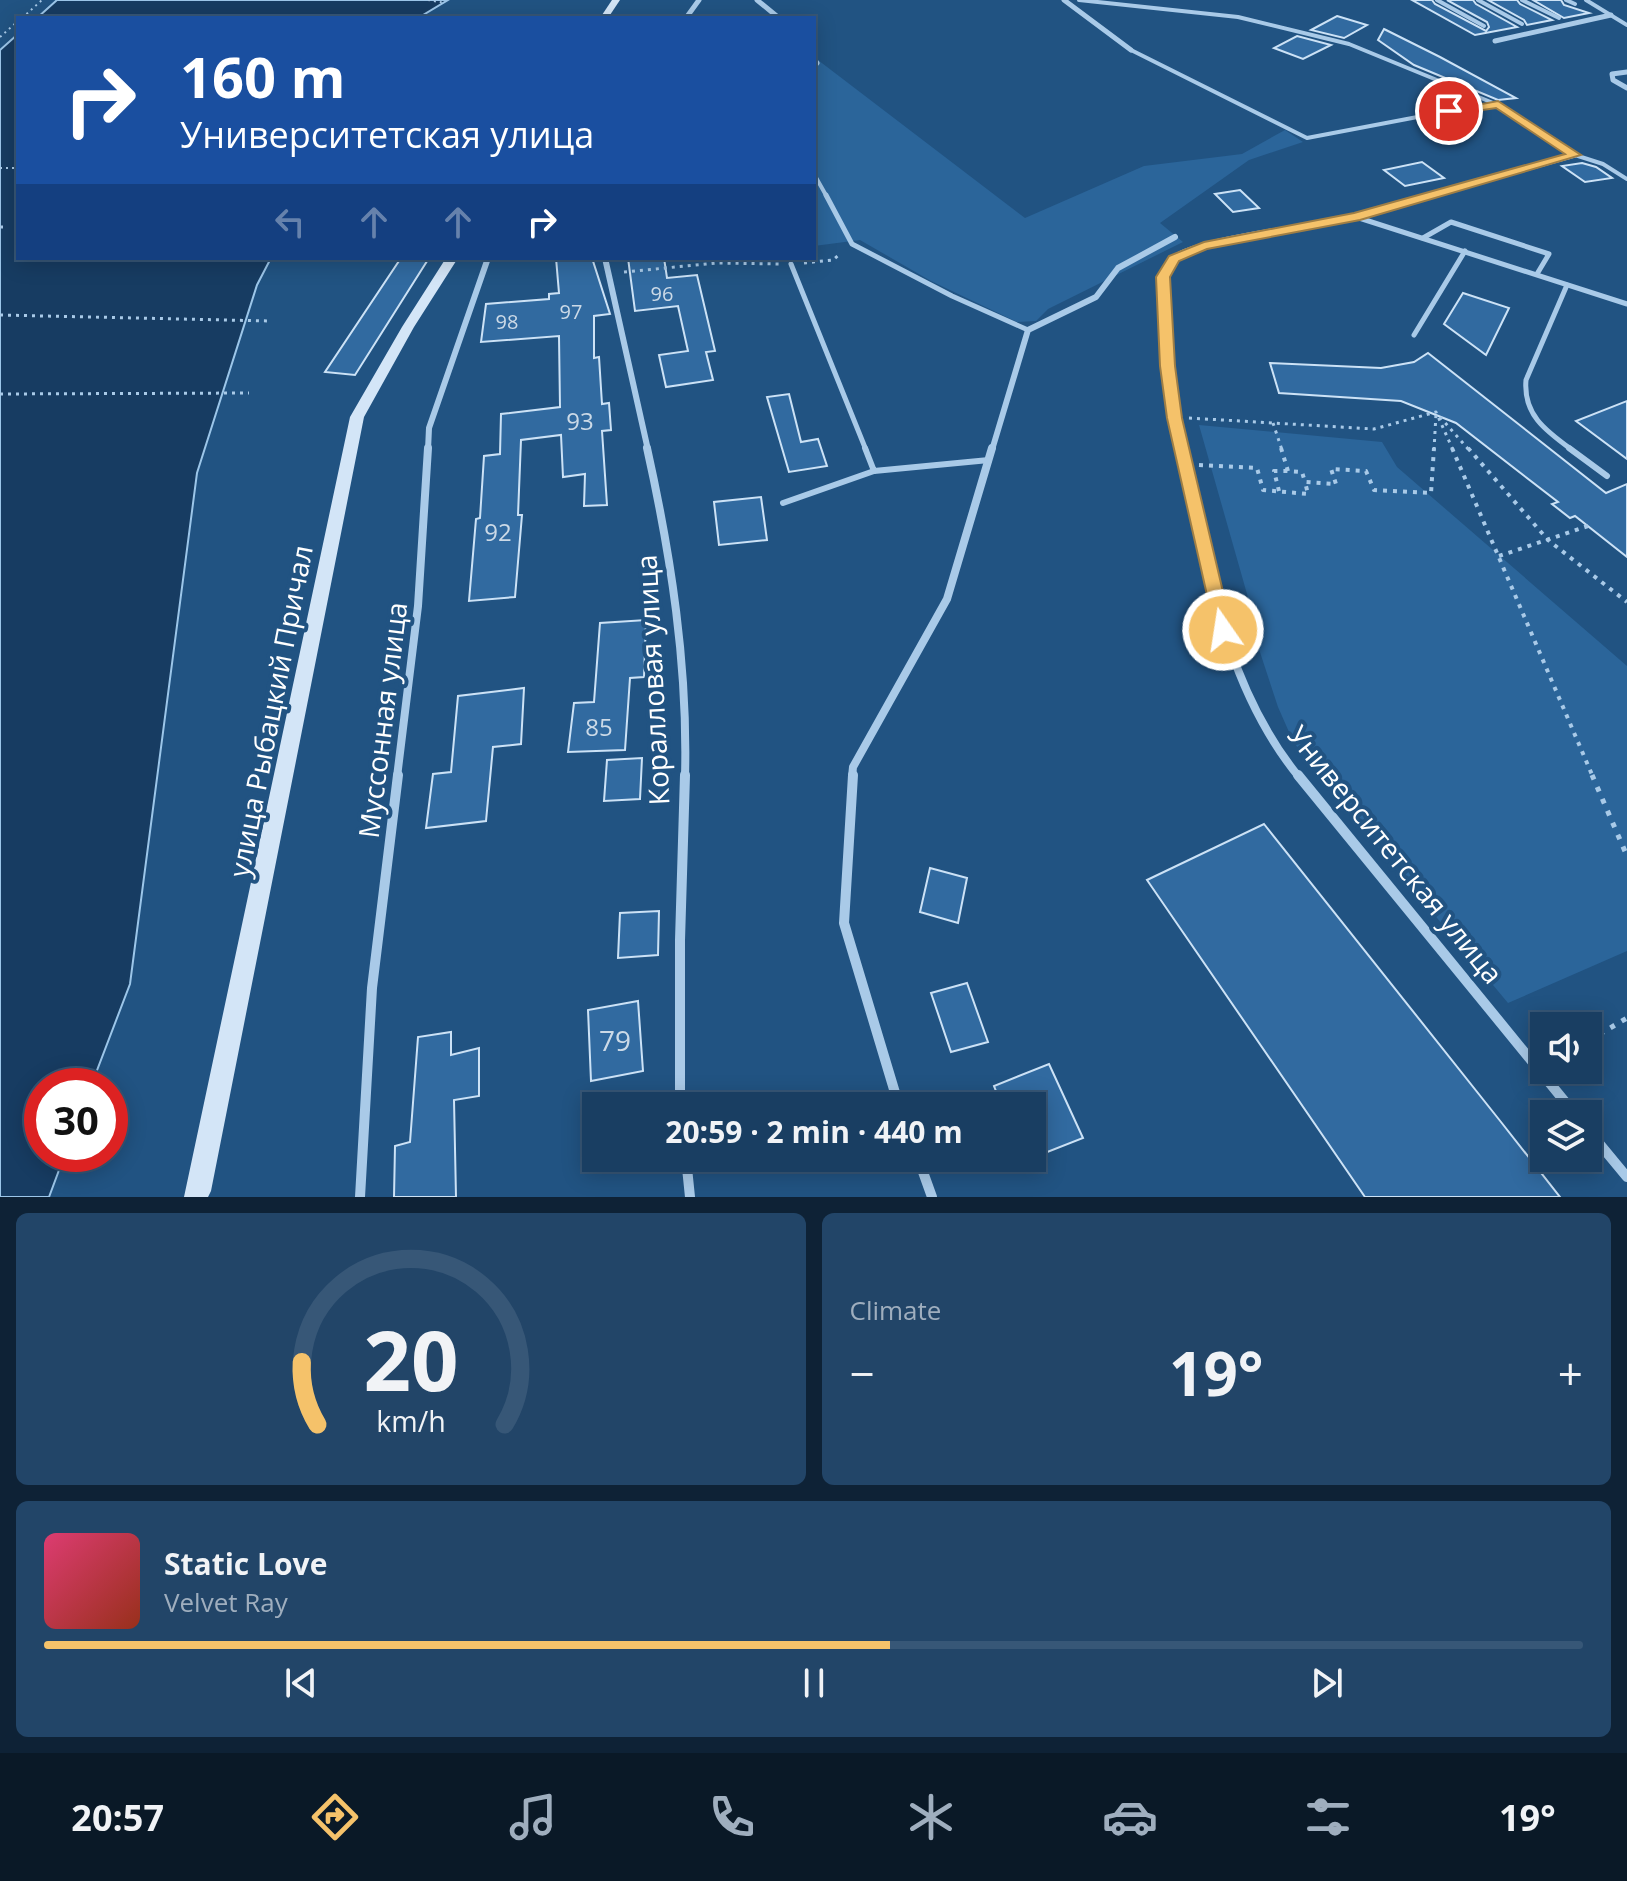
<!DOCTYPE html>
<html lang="en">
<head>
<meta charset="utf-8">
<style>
  :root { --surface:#193e62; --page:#224568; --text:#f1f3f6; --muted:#9faebe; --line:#375777; --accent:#f5c26a }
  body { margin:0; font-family:"Open Sans",sans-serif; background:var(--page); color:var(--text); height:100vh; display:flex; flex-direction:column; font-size:30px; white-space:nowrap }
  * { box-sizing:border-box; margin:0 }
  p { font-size:26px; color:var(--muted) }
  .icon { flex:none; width:44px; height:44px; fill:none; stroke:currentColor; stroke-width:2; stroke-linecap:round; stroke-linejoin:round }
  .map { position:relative; height:1197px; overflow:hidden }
  .panel { display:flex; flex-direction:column; gap:16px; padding:16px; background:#0e2236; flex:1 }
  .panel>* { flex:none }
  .banner { position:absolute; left:16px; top:16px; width:800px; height:244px; border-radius:0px; box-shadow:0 4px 20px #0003,0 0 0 2px var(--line); background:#1a4fa0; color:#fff; overflow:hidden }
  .tools { position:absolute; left:1530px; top:1012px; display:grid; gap:16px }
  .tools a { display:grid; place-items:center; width:72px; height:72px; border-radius:0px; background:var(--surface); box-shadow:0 4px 20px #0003,0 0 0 2px var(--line); font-size:40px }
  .speed { position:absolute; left:24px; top:1068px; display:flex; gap:16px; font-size:40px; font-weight:700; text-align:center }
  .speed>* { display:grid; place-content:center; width:104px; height:104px; border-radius:50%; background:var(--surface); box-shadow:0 4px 20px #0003,0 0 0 2px var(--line); line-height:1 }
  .speed .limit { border:12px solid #d22; background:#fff; color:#111 }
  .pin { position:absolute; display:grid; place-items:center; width:68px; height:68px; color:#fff; margin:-34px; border:4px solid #fff; border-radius:50%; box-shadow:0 2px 8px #0007 }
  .me { position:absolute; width:88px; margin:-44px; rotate:347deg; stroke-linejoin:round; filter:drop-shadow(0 0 6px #0008) }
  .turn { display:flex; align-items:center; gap:28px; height:168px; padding:0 32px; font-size:36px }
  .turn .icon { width:104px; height:104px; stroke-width:2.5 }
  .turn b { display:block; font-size:56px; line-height:68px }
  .lanes { display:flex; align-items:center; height:76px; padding:0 32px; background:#0003; justify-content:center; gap:40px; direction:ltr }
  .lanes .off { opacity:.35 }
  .big { font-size:60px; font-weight:700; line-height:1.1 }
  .panel .tile { flex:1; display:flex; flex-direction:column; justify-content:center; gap:12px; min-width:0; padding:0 28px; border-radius:12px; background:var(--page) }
  .panel .dial { align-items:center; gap:0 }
  .dial svg { height:208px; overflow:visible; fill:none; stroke:var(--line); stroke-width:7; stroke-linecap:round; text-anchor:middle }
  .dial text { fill:var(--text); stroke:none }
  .song { display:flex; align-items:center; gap:24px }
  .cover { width:96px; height:96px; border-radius:12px; background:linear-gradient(135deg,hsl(340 70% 55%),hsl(10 70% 35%)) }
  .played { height:8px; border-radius:4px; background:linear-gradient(90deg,var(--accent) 55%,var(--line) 55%) }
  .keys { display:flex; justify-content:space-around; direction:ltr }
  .heat { display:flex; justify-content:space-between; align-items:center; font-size:44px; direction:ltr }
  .panel .tiles { flex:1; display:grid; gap:16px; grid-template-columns:1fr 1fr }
  .tile:last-child { grid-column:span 2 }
  .trip { position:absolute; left:582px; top:1092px; width:464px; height:80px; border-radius:0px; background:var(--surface); box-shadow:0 4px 20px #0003,0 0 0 2px var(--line); font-weight:700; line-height:80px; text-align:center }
  .tabs { display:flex; height:128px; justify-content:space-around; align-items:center; background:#0a1927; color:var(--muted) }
  .tabs .icon { width:56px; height:56px }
  .tabs .active { color:var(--accent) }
  .tabs b { font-size:36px; color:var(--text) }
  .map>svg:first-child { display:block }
  .green { fill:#2b659a }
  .water { fill:#173c62; stroke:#9cc6e9; stroke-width:2 }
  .building { fill:#316aa0; stroke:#cce2f6; stroke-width:2 }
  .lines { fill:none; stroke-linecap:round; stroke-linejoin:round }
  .path-far3 { stroke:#a9cae8; stroke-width:2; stroke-dasharray:2 4; stroke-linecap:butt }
  .path-far2 { stroke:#a9cae8; stroke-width:3; stroke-dasharray:3 5; stroke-linecap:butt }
  .path-far1 { stroke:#a9cae8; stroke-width:4; stroke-dasharray:4 6; stroke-linecap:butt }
  .path { stroke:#a9cae8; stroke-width:5; stroke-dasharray:5 8; stroke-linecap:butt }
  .service-far2 { stroke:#a9cae8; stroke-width:4 }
  .service-far1 { stroke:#a9cae8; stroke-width:5 }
  .service { stroke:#a9cae8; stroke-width:6 }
  .minor-far3 { stroke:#a9cae8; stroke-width:5 }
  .minor-far2 { stroke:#a9cae8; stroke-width:6 }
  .minor-far1 { stroke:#a9cae8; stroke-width:8 }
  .minor { stroke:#a9cae8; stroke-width:10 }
  .secondary { fill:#d3e5f7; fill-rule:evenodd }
  .route { fill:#f5c26a; stroke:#9f7e45; stroke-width:2 }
  .labels { text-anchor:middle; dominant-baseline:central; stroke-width:8; stroke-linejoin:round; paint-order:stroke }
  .far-number-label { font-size:20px; fill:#ccdae7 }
  .number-label { font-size:24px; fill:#ccdae7 }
  .street-label { font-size:28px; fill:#fff; stroke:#215382 }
  .near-number-label { font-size:28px; fill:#ccdae7 }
</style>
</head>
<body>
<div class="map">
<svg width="1627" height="1197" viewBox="0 0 1627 1197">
  <rect width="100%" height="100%" fill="#215382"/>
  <!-- green -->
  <g class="green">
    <polygon points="814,57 1025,218 1144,166 1242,154 1285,130 1303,142 1249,160 1160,223 1183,242 1048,309 1036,321 1017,322 931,281 860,240 814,246"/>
    <polygon points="1199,425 1382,442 1397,467 1627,666 1627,951 1508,1003 1316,773 1293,741 1278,707 1256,640 1249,601"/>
  </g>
  <!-- water -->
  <g class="water">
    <polygon points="57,0 448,0 418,18 37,18"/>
    <polygon points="18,34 18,258 271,258 257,285 197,473 130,984 91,1086 42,1086 42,1154 65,1154 49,1197 0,1197 0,50"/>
  </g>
  <!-- building -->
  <g class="building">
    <polygon points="1412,0 1432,0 1435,4 1486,31 1489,27 1487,22 1447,0 1473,0 1476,4 1517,27 1475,35"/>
    <polygon points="1488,0 1517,0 1520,4 1552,20 1527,25 1524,20"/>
    <polygon points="1533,0 1561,0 1564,5 1589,13 1564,18"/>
    <polygon points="1337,16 1367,25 1344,38 1311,30"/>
    <polygon points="1384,29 1440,57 1516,98 1498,100 1414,65 1378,40"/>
    <polygon points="1297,36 1331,45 1303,59 1274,48"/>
    <polygon points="1422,162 1444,178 1405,186 1384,170"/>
    <polygon points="1582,163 1596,167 1612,178 1585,182 1562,166"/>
    <polygon points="1240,190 1259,208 1233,212 1215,194"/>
    <polygon points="401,258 429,258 355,375 325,372"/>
    <polygon points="556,258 592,258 610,314 594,316 594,358 599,357 602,404 609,403 611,430 602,431 607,505 584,506 585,474 563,477 561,435 521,440 518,515 522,515 515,597 469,601 476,519 480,518 484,456 500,454 501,414 560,407 559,336 481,342 486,304 549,299 549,294 559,293"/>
    <polygon points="628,258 664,258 667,278 697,275 715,351 706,352 713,380 666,387 659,355 688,351 678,306 635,311"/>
    <polygon points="1463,293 1509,308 1486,355 1444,324"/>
    <polygon points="1428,353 1606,493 1627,484 1627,557 1575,516 1570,518 1552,504 1558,502 1456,423 1401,401 1279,393 1270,363 1381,368 1414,362"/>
    <polygon points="789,394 801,442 818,439 827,466 789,472 767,397"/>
    <polygon points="1627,401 1627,459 1576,421"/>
    <polygon points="761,497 767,540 719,545 714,502"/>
    <polygon points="646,620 644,677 630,678 625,750 568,752 574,703 594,702 600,623"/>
    <polygon points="524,688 521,744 493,747 486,821 426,828 433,774 451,772 458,696"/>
    <polygon points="642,758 640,799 604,801 607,760"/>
    <polygon points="1264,824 1501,1122 1560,1197 1365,1197 1147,880"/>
    <polygon points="930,868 967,878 958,923 920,912"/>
    <polygon points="659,911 658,955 618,958 620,913"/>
    <polygon points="967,983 988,1042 951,1052 931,993"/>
    <polygon points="638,1001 643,1071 591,1081 588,1010"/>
    <polygon points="451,1032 451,1055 479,1048 479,1096 454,1100 456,1197 394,1197 395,1146 410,1142 418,1037"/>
    <polygon points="1049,1064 1083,1138 1032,1158 1032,1106 1002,1106 994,1086"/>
  </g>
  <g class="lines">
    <!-- path-far3 -->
    <g class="path-far3">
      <polyline points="428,0 445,3"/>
      <polyline points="22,18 42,0"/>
      <polyline points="0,37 18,21"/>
      <polyline points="0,168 18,168"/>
    </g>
    <!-- path-far2 -->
    <g class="path-far2">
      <polyline points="0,227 4,227"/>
      <polyline points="804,263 833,260 841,253"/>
      <polyline points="624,272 717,263 779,264"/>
      <polyline points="0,315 271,321"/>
      <polyline points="0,394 249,393"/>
      <polyline points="1440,417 1469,450"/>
      <polyline points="1189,418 1374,429 1436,412 1453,450"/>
      <polyline points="1273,423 1282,450"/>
      <polyline points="1434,450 1436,414"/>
    </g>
    <!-- path-far1 -->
    <g class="path-far1">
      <polyline points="1281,448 1288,471 1302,472 1305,482"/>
      <polyline points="1452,448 1593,777"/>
      <polyline points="1468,448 1548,540 1627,602"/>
      <polyline points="1199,465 1257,468 1263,490 1308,494 1305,482 1336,484 1331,469 1366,471 1374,490 1431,493 1434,448"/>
      <polyline points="1279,491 1274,471 1288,471"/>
      <polyline points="1499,556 1588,526"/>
    </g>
    <!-- path -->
    <g class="path">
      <polyline points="1592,775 1627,856"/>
      <polyline points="1588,1041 1627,1018"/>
    </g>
    <!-- service-far2 -->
    <g class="service-far2">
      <polyline points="1079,0 1238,17 1349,44 1498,105"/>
      <polyline points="1437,0 1484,26"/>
      <polyline points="1478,0 1522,24"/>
      <polyline points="1522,0 1559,18"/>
      <polyline points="1566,0 1575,4"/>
      <polyline points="1586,0 1627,25"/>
      <polyline points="1131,50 1307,138 1449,111"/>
      <polyline points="814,71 817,63"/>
      <polyline points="1575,155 1603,164 1627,179"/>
      <polyline points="814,174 827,197"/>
    </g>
    <!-- service-far1 -->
    <g class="service-far1">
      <polyline points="826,195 852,244 952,296 1028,330"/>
      <polyline points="1356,217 1627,304"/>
      <polyline points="1423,238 1451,222 1549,254 1537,274"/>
      <polyline points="791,264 866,450"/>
      <path d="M1567,285l-41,95c-3,35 20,51 46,70"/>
      <polyline points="1414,335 1465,251"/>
    </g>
    <!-- service -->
    <g class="service">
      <polyline points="865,448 874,471 989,460"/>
      <polyline points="1569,448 1607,476"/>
      <polyline points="783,503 874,471"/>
    </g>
    <!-- minor-far3 -->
    <g class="minor-far3">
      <polyline points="757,0 779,18"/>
      <polyline points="1064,0 1131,50"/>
      <polyline points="686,18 699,0"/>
      <polyline points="1495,41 1611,15"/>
      <polyline points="814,59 817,63"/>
      <polyline points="1627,72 1612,74 1613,80 1627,88"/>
      <polyline points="1449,111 1498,105 1575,155"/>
      <polyline points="1426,197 1575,155"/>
    </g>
    <!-- minor-far2 -->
    <g class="minor-far2">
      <polyline points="605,258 648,450"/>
      <polyline points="428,450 429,428 488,258"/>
      <polyline points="992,450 1028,330 1096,297 1118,268 1175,237"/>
      <path d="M1181,450c-7,-33 -30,-168 -8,-191 20,-20 149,-34 183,-42 26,-6 51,-15 77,-22"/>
    </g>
    <!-- minor-far1 -->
    <g class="minor-far1">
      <path d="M647,448c24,108 41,218 38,329"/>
      <path d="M1181,448c26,115 42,236 118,329"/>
      <polyline points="397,777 418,606 428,448"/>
      <polyline points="852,777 853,767 947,599 992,448"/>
    </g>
    <!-- minor -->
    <g class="minor">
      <polyline points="853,775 844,923 899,1106"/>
      <polyline points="1298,775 1575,1114"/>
      <polyline points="680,1106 680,940 685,775"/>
      <polyline points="1588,1130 1627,1177"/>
      <polyline points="686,1158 690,1197"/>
      <polyline points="918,1158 932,1197"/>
      <polyline points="360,1197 372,988 398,775"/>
    </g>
    <!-- secondary -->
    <g class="secondary">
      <polygon points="612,0 620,0 608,18 600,18"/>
      <polygon points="446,258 458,258 414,327 364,417 211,1191 208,1197 184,1197 350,417 402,327"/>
    </g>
  </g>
  <!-- route -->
  <polygon class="route" points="1498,101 1581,155 1360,220 1207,249 1179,261 1170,277 1175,366 1182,418 1232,630 1230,635 1216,635 1167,418 1160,366 1156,277 1169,256 1204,242 1354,213 1565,154 1496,108 1449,115 1444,111"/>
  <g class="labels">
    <!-- far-number labels -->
    <g class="far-number-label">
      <text x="662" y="293">96</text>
      <text x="571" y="311">97</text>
      <text x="507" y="321">98</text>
    </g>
    <!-- number labels -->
    <g class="number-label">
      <text x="580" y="420">93</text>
      <text x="498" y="531">92</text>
      <text x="599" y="726">85</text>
    </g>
    <!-- street labels -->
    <g class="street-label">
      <text transform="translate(652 680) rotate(-93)">Коралловая улица</text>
      <text transform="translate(270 711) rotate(-79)">улица Рыбацкий Причал</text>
      <text transform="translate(382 720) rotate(-83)">Муссонная улица</text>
      <text transform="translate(1396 854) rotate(51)">Университетская улица</text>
    </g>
    <!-- near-number labels -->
    <g class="near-number-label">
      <text x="615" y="1040">79</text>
    </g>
  </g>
</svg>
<div class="tools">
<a><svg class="icon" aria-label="sound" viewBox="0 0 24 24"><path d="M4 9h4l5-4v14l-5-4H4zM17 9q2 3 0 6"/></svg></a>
<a><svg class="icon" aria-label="layers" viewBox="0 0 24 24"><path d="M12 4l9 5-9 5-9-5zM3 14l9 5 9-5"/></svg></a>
</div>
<div class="speed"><div class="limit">30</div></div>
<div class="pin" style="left:1449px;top:111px;background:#d93025"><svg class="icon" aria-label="arrive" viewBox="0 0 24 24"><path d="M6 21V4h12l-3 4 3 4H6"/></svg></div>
<svg class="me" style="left:1223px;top:630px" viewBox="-20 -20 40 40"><circle r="17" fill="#f5c26a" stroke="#fff" stroke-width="3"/><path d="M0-11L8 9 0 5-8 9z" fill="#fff"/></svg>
<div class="trip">20:59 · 2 min · 440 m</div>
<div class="banner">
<div class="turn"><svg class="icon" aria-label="right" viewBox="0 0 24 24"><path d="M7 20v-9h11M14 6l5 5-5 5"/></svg><div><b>160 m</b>Университетская улица</div></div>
<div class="lanes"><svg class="icon off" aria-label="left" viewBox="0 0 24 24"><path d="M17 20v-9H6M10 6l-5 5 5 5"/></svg><svg class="icon off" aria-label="ahead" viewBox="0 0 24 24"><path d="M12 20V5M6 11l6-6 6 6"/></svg><svg class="icon off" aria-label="ahead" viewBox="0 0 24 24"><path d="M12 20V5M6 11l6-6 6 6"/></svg><svg class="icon" aria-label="right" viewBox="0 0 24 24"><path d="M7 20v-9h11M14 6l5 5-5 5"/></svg></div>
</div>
</div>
<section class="panel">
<div class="tiles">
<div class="tile dial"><svg viewBox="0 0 100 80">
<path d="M14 69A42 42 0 1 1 86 69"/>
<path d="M14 69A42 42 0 0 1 8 45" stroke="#f5c26a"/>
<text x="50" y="56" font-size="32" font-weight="700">20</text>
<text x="50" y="72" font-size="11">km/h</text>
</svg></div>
<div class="tile"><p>Climate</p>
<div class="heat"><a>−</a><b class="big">19°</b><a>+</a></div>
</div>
<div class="tile">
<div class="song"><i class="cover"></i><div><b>Static Love</b><p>Velvet Ray</p></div></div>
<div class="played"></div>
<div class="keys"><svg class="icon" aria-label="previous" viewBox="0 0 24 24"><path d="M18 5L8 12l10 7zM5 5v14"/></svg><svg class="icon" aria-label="pause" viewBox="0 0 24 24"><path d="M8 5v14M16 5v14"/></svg><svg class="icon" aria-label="next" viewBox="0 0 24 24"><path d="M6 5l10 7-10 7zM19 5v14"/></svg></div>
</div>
</div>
</section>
<nav class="tabs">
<b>20:57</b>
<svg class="icon active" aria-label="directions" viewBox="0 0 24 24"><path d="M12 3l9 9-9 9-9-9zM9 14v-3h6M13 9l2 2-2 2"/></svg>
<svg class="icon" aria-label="music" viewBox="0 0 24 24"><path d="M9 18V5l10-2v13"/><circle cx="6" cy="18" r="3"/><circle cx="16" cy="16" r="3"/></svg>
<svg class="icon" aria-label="phone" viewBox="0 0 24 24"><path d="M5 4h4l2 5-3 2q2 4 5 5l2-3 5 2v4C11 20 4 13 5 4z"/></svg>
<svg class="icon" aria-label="climate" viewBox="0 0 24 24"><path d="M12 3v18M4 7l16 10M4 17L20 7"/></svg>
<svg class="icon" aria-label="car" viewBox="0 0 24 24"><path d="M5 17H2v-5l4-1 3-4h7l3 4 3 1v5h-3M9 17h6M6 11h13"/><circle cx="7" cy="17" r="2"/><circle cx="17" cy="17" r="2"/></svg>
<svg class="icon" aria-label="filters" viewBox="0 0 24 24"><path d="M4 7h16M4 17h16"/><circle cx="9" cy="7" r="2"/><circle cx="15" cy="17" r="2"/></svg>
<b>19°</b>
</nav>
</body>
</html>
